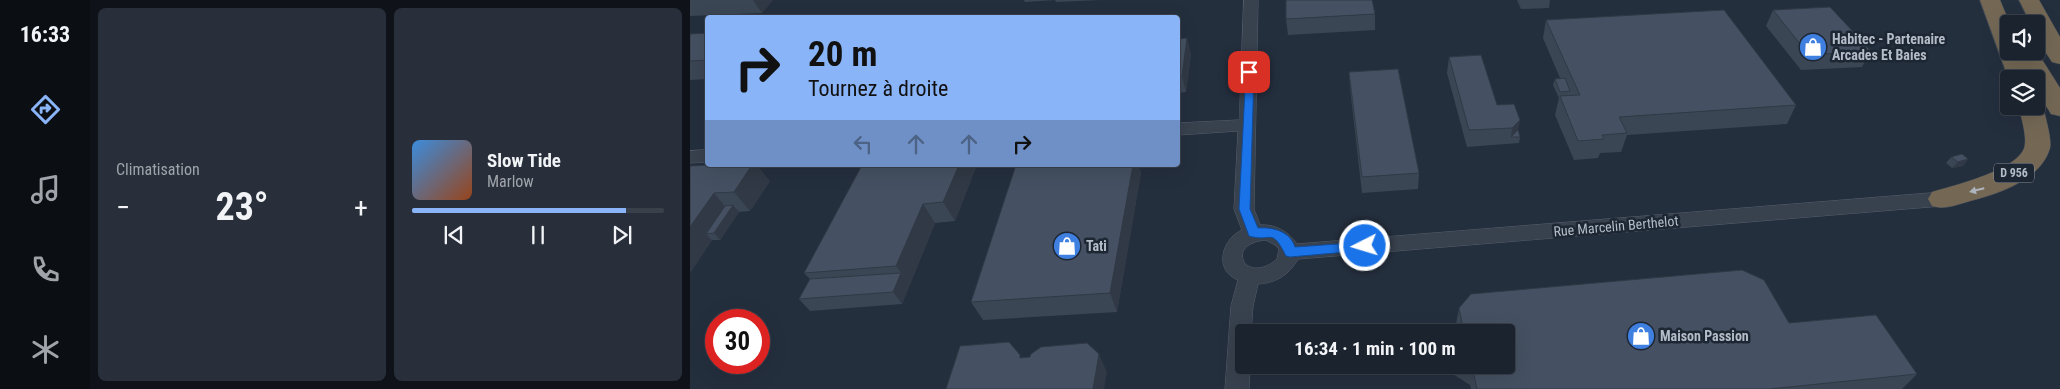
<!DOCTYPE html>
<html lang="fr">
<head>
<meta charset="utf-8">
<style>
  :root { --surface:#1b232e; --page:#282f3a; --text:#f1f3f6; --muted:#a0a4aa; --line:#39404a; --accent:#8ab4f8 }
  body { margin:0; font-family:"Roboto Condensed",sans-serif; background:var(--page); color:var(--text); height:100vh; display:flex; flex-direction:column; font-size:19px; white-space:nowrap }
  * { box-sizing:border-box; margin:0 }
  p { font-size:16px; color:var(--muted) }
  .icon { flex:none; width:28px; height:28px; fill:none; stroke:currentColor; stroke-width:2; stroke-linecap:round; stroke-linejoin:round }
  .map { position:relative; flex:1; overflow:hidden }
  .sheet { display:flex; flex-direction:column; gap:8px; padding:8px; background:#0f1319; width:600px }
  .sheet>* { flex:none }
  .top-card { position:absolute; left:15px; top:15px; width:475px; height:152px; border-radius:5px; box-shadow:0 5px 20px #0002,0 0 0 1px var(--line); background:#8ab4f8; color:#111; overflow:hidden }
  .buttons { position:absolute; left:1310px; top:15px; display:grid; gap:10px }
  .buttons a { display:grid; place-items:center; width:45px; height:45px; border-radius:5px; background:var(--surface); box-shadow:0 5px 20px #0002,0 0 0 1px var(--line); font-size:25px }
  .speed { position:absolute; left:15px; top:309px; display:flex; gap:10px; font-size:25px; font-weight:700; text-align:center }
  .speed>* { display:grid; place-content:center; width:65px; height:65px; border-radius:50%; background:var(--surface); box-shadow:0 5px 20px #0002,0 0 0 1px var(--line); line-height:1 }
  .speed .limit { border:8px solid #d22; background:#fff; color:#111 }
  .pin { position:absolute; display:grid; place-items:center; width:42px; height:42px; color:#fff; margin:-21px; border-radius:10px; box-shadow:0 2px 8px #0006 }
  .me { position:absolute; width:55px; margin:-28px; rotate:265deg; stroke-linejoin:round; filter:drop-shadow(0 0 4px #0008) }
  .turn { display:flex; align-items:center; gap:18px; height:105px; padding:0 20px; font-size:22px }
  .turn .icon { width:65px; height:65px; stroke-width:2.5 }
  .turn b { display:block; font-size:35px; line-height:42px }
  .lanes { display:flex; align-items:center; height:48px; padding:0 20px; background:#0003; justify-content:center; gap:25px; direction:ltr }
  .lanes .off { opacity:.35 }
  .big { font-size:38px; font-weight:700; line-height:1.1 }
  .sheet .tile { flex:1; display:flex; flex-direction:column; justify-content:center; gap:8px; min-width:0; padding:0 18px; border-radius:8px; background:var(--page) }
  .song { display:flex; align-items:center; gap:15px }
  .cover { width:60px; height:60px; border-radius:8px; background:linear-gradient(135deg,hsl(210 70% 55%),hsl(20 70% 35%)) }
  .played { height:5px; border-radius:2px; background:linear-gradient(90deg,var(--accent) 85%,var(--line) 85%) }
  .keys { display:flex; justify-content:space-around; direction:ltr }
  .heat { display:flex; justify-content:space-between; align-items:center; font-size:28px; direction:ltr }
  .sheet .tiles { flex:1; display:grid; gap:8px; grid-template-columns:repeat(2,1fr) }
  .trip { position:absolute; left:545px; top:324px; width:280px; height:50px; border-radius:5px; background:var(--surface); box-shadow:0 5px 20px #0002,0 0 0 1px var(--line); font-weight:700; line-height:50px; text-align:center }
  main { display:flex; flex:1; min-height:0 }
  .tab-bar { display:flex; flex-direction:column; width:90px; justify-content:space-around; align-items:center; background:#0b0e12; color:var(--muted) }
  .tab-bar .icon { width:35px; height:35px }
  .tab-bar .on { color:var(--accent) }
  .tab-bar b { font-size:22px; color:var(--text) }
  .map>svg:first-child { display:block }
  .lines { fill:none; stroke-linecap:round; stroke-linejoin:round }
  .street-casing { stroke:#565f6c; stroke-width:1 }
  .highway-casing { stroke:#434c59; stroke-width:1 }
  .street { fill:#38414e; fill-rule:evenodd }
  .highway { fill:#746855; fill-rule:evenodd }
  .wall { fill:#3b4654 }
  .shaded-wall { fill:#303945 }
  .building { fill:#455162; stroke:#303945 }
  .oneway { fill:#aeb4bd }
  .route { fill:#1a73e8; stroke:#114b97 }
  .labels { text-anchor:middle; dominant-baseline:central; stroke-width:5; stroke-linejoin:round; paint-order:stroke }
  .shield { fill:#1d2633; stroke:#878f9c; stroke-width:1 }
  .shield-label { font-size:12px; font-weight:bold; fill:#b4bcc9 }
  .poi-label { font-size:14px; font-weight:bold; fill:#b4bcc9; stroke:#1d2633; text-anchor:start }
  .street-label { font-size:14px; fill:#b4bcc9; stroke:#1d2633 }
</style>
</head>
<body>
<main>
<nav class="tab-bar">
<b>16:33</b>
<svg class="icon on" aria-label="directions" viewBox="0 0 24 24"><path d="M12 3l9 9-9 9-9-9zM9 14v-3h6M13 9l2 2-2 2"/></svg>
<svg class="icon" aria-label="music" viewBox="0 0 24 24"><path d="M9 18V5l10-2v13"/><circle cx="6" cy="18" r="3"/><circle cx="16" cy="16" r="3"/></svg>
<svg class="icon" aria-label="phone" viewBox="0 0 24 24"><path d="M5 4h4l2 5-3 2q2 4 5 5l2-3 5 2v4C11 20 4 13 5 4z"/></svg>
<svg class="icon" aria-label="climate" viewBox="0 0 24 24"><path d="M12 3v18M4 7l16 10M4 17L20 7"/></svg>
</nav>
<section class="sheet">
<div class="tiles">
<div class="tile"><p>Climatisation</p>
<div class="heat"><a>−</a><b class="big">23°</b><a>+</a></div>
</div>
<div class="tile">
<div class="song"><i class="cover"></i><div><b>Slow Tide</b><p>Marlow</p></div></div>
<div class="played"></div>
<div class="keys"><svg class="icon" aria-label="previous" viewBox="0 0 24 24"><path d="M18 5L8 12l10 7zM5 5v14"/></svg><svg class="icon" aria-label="pause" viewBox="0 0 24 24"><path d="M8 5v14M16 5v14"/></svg><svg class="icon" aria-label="next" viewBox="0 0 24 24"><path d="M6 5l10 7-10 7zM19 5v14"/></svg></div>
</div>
</div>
</section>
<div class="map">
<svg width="1370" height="389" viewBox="0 0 1370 389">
  <rect width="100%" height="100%" fill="#242f3e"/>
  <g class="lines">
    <defs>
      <g id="street">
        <path d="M554,0h14l-4,209 6,16c15,-1 28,6 37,19l645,-52 7,2 2,5 -2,5 -7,2 -644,53c-9,16 -22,24 -40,25l-5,22 -2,26h-7v33h6l-1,24h-24l6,-83 7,-26c-25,-10 -16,-41 4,-50l-8,-21 4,-78 -60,4v-12l61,-3zM576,240l9,5 4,4 -2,10c-9,8 -21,13 -32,5 -9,-16 7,-23 21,-24z"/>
        <polygon points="18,150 18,162 0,163 0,151"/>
      </g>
      <g id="highway">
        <path d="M1290,0h20l10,24 -1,27h27v-1l24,38v28l-9,-2c-7,-12 -15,-22 -15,-35l-27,1z"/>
        <path d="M1329,0h20l21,37v27l-8,-2c-8,-12 -16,-24 -16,-38h-5z"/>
        <path d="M1346,100h4l3,6c2,10 9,33 7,42 -9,32 -52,46 -80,53 -14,4 -25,9 -38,5l-4,-7 4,-7c20,-6 92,-23 93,-48 1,-11 -4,-26 -6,-38h17z"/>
      </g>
    </defs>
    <!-- street casing -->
    <use href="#street" class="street-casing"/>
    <!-- highway casing -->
    <use href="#highway" class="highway-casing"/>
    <!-- street -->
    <use href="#street" class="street"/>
    <!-- highway -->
    <use href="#highway" class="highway"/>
  </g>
  <!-- wall -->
  <g class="wall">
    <polygon points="0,0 83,0 72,13 0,16"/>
    <polygon points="334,0 410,0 366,2 365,0 335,2"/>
    <polygon points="827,0 860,0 859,8 831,9"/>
    <polygon points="1083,10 1181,51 1172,67 1111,70 1076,26"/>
    <polygon points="685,14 685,30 598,35 596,19"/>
    <polygon points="856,20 1106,105 1097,124 937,135 931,152 910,153 908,158 884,160 865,115 869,98 863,85 865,79 870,78 853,38"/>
    <polygon points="18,33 18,79 0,80 0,34"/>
    <polygon points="488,39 501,54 496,92 488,93"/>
    <polygon points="759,57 807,105 828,130 830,137 829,143 777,147 757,73"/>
    <polygon points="659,72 729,173 728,189 672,193 660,88"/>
    <polygon points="1261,157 1278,159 1273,166 1262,168 1256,163"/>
    <polygon points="174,165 284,165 286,167 265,221 245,223 212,304 120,311 109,299 120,279 114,273"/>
    <polygon points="326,165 448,165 451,173 427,312 293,320 281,302"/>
    <polygon points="0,166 80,181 60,211 49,212 30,240 22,240 0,273"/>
    <polygon points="769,308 1099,323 1227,374 1212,389 781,389 780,385 763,374 764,365 816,365 816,332 768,332 766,324"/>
  </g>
  <!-- shaded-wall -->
  <g class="shaded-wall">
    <polygon points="63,0 83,0 72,13"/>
    <polygon points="497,38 501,54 496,92 492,76"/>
    <polygon points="830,120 827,137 821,137 822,128"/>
    <polygon points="1278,159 1273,166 1262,168 1268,162"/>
    <polygon points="62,165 67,165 80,181 60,211 44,192"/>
    <polygon points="269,165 284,165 286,167 265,221 253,202"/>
    <polygon points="443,165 448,165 451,173 427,312 420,293"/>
    <polygon points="24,193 39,211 43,205 49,212 30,240 24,233 16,234 22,240 0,273 0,227"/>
    <polygon points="233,204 245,223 220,284 206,266"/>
    <polygon points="211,273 220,284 212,304 203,292"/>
    <polygon points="409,354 417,372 414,389 403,389"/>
  </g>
  <!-- building -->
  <g class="building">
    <polygon points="596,0 682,0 685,14 596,19"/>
    <polygon points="1140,7 1181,51 1119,55 1083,10"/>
    <polygon points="1034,10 1106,105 929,117 937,133 912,135 914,139 888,141 870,96 890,95 856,20"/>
    <polygon points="18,33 18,60 0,61 0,34"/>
    <polygon points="497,38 492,76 488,76 488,39"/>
    <polygon points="791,55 807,105 824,104 830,120 822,128 779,130 759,57"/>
    <polygon points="708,69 729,173 672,177 659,72"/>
    <polygon points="875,78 880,91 870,92 865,79"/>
    <polygon points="828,130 830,137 821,137"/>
    <polygon points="1272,154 1278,159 1268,162 1261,157"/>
    <polygon points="18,165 62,165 44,192 24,193 0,227 0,166"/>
    <polygon points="174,165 269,165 253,202 233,204 206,266 114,273 171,167 173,167"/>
    <polygon points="326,165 443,165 420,293 281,302"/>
    <polygon points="43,205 24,233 16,234 35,206"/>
    <polygon points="1052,270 1074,280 1099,323 1186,315 1227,374 1079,389 787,389 783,370 775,365 816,365 816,332 774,332 769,308 781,294"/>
    <polygon points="211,273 203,292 109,299 120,279"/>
    <polygon points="319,342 330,355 330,358 340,357 341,354 351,347 397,343 409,354 403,389 256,389 270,346"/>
  </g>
  <!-- one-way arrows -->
  <defs><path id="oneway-solid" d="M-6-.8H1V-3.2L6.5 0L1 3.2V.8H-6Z" transform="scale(1.25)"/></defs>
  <use class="oneway" href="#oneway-solid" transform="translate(1287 190) rotate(166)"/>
  <!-- route -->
  <path class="route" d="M556,69h3l5,3 -4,137 8,19c15,-1 32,3 37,19l70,-5 5,1 1,3 -1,4 -80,7 -4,-1c-15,-30 -14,-13 -37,-20l-10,-27z"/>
  <!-- icons -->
  <defs>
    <symbol id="shop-disc" viewBox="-11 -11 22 22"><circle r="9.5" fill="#3f7fe0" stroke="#1d2633"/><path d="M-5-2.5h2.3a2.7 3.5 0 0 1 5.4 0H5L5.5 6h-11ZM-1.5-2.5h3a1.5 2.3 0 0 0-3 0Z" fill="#fff"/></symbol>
  </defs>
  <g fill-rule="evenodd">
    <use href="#shop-disc" x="1107" y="31" width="32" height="32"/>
    <use href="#shop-disc" x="361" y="230" width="32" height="32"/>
    <use href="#shop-disc" x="935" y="320" width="32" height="32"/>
  </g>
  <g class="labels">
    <!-- shield labels -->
    <rect class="shield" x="1304" y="163.5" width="40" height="19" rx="4"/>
    <g class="shield-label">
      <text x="1324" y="173">D 956</text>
    </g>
    <!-- poi labels -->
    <g class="poi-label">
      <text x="1142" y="39">Habitec - Partenaire<tspan x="1142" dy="16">Arcades Et Baies</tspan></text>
      <text x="396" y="246">Tati</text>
      <text x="970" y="336">Maison Passion</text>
    </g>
    <!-- street labels -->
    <g class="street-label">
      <text transform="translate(926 226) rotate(-5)">Rue Marcelin Berthelot</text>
    </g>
  </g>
</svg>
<div class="buttons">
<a><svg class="icon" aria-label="sound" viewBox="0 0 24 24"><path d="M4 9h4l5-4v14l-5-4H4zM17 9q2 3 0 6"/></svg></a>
<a><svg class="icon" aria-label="layers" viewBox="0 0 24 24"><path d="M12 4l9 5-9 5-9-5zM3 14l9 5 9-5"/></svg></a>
</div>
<div class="speed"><div class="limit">30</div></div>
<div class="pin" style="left:559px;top:72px;background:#d93025"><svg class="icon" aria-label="arrive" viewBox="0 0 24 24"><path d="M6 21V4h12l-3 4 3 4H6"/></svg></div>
<svg class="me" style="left:675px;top:246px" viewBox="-20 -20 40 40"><circle r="17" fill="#1a73e8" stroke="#fff" stroke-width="3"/><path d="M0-11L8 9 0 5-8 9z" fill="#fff"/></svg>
<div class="trip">16:34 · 1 min · 100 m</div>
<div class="top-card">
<div class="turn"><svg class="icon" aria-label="right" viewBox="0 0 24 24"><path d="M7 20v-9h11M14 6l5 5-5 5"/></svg><div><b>20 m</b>Tournez à droite</div></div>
<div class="lanes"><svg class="icon off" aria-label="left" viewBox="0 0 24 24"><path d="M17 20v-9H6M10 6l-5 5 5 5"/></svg><svg class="icon off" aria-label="ahead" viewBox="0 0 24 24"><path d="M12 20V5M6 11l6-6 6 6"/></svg><svg class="icon off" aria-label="ahead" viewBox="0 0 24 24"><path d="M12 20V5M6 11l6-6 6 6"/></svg><svg class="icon" aria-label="right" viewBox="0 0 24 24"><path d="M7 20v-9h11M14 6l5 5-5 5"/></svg></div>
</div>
</div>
</main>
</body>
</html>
